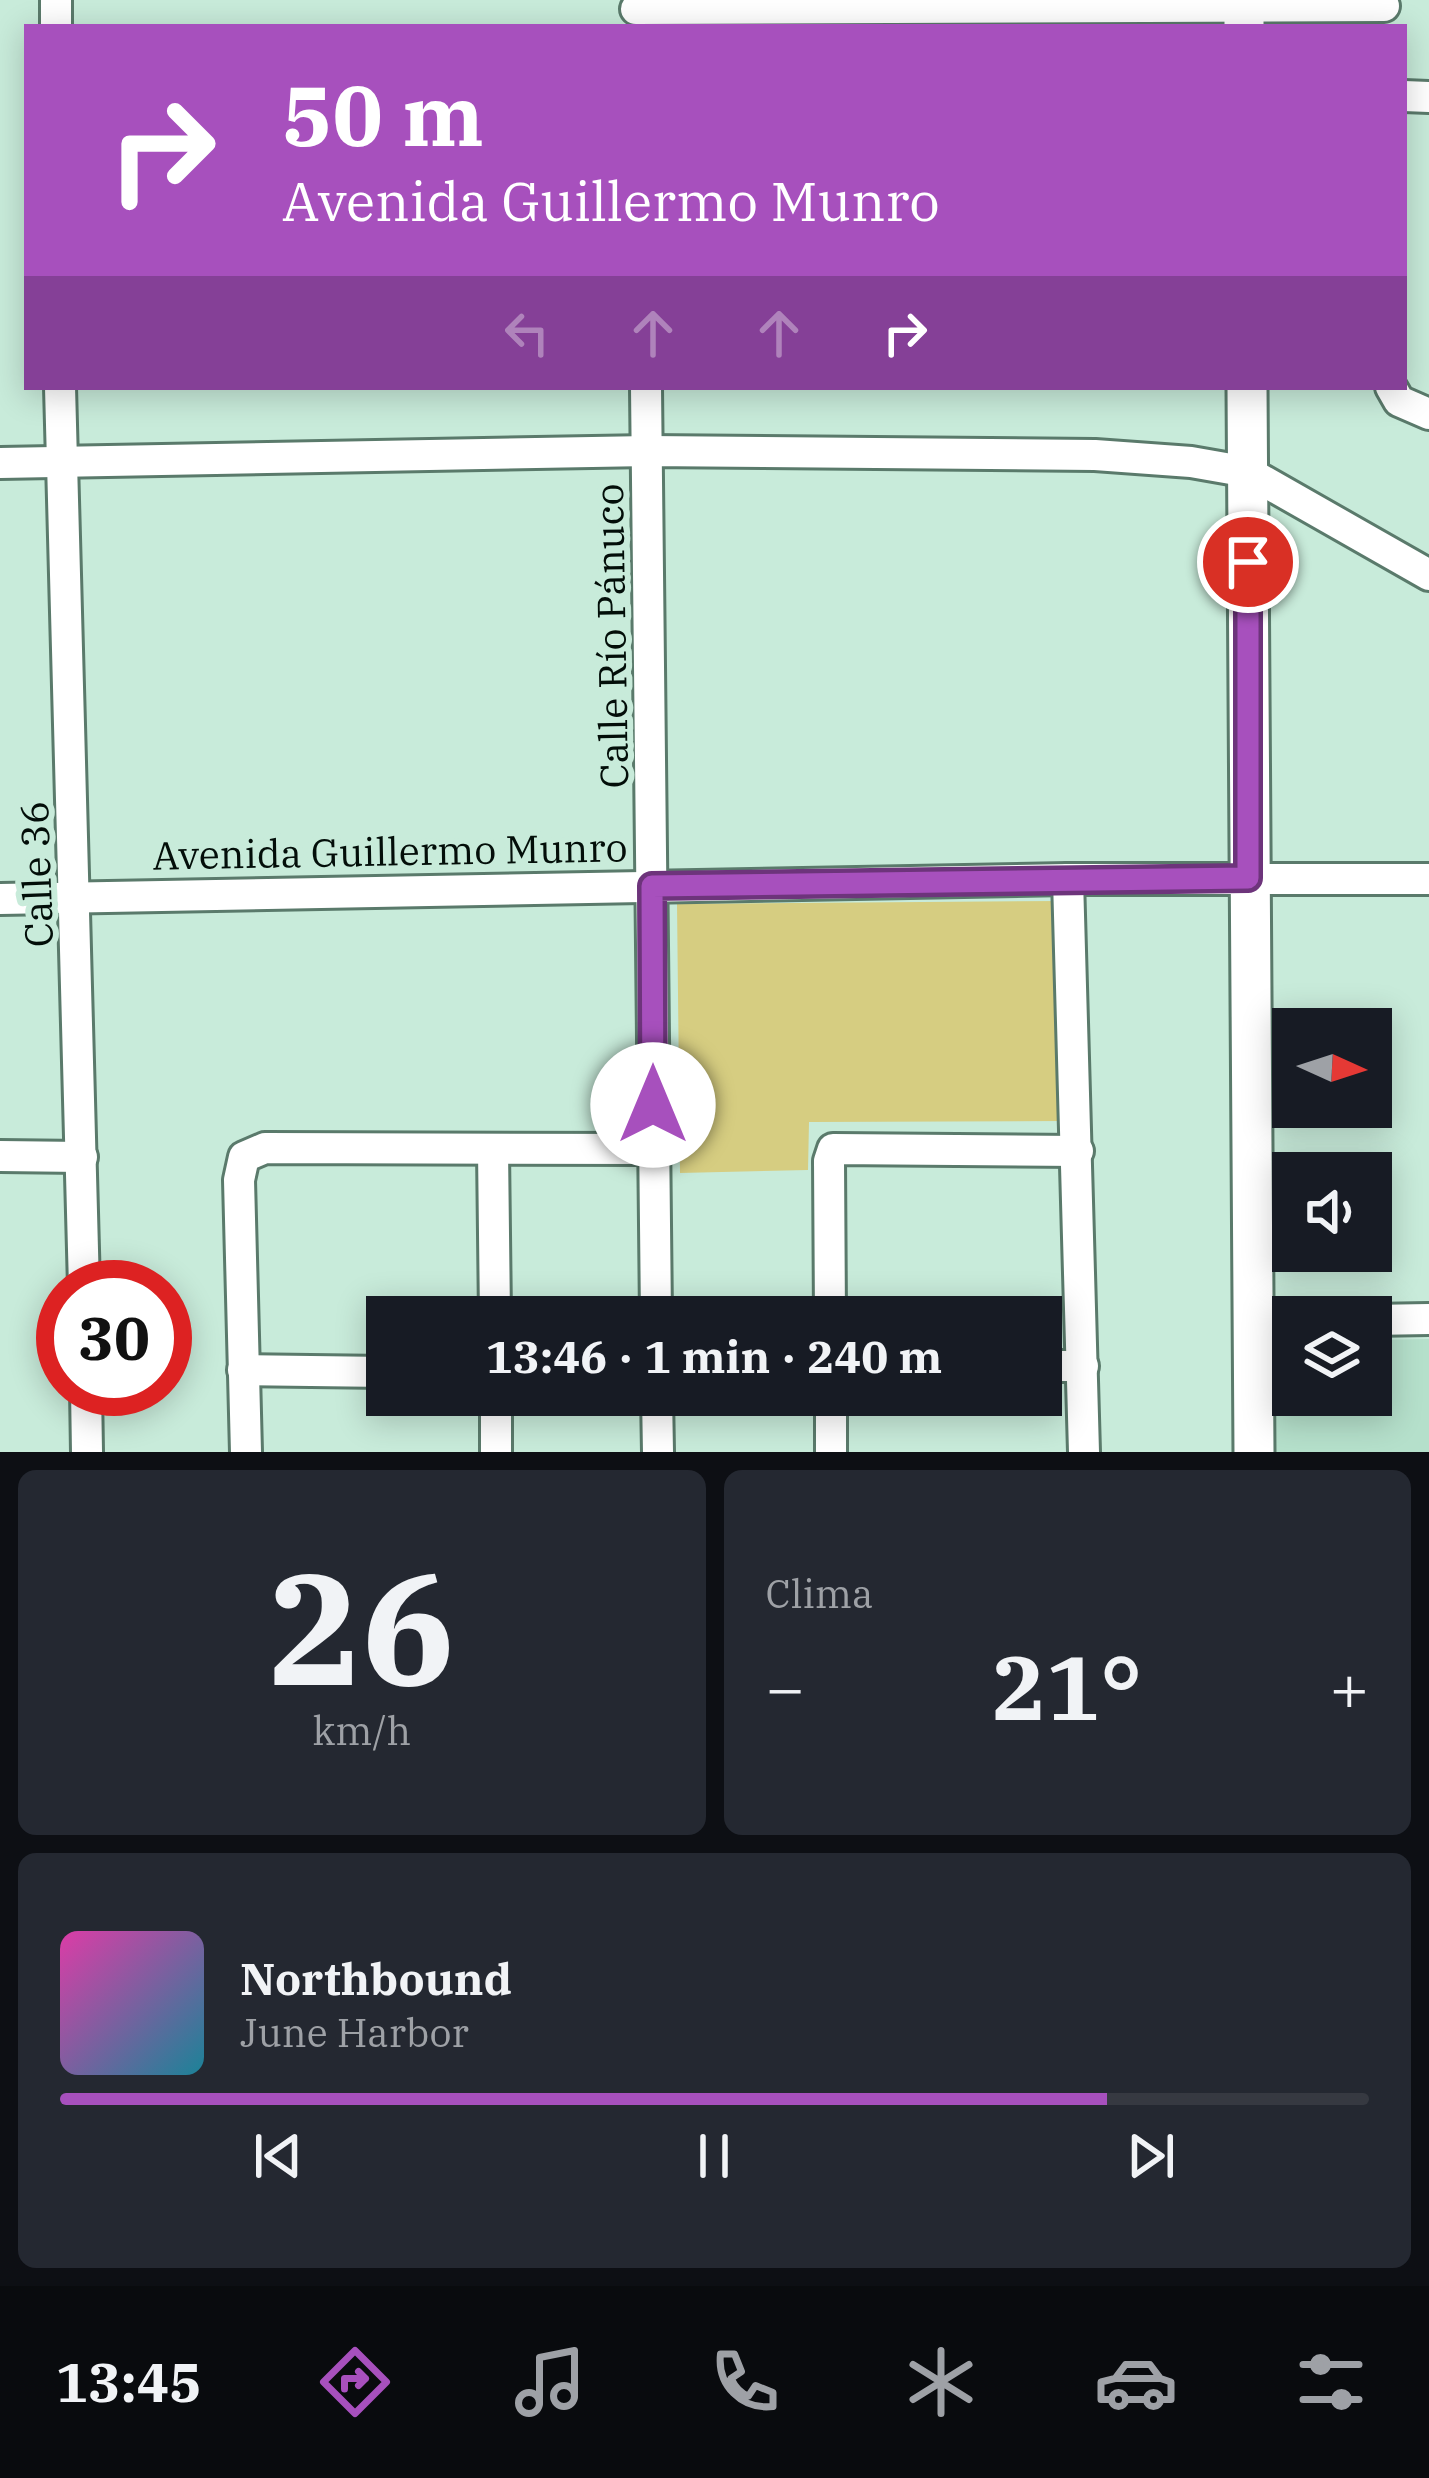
<!DOCTYPE html>
<html lang="es">
<head>
<meta charset="utf-8">
<style>
  :root { --surface:#171b24; --page:#242831; --text:#f1f3f6; --muted:#9ea1a6; --line:#363941; --accent:#a750bd }
  body { margin:0; font-family:"IBM Plex Serif",serif; background:var(--page); color:var(--text); height:100vh; display:flex; flex-direction:column; font-size:45px; white-space:nowrap }
  * { box-sizing:border-box; margin:0 }
  p { font-size:39px; color:var(--muted) }
  .icon { flex:none; width:66px; height:66px; fill:none; stroke:currentColor; stroke-width:2; stroke-linecap:round; stroke-linejoin:round }
  .map { position:relative; height:1452px; overflow:hidden }
  .sheet { display:flex; flex-direction:column; gap:18px; padding:18px; background:#0d0f14; flex:1 }
  .sheet>* { flex:none }
  .guide { position:absolute; left:24px; top:24px; width:1383px; height:366px; border-radius:0px; box-shadow:0 6px 30px #0003; background:#a750bd; color:#fff; overflow:hidden }
  .needle { width:78px; rotate:93deg }
  .fabs { position:absolute; left:1272px; top:1008px; display:grid; gap:24px }
  .fabs a { display:grid; place-items:center; width:120px; height:120px; border-radius:0px; background:var(--surface); box-shadow:0 6px 30px #0003; font-size:60px }
  .speed { position:absolute; left:36px; top:1260px; display:flex; gap:24px; font-size:60px; font-weight:700; text-align:center }
  .speed>* { display:grid; place-content:center; width:156px; height:156px; border-radius:50%; background:var(--surface); box-shadow:0 6px 30px #0003; line-height:1 }
  .speed .limit { border:18px solid #d22; background:#fff; color:#111 }
  .pin { position:absolute; display:grid; place-items:center; width:102px; height:102px; color:#fff; margin:-51px; border:6px solid #fff; border-radius:50%; box-shadow:0 3px 12px #0007 }
  .me { position:absolute; width:132px; margin:-66px; rotate:0deg; stroke-linejoin:round; filter:drop-shadow(0 0 9px #0008) }
  .turn { display:flex; align-items:center; gap:42px; height:252px; padding:0 60px; font-size:54px }
  .turn .icon { width:156px; height:156px; stroke-width:2.5 }
  .turn b { display:block; font-size:84px; line-height:102px }
  .lanes { display:flex; align-items:center; height:114px; padding:0 60px; background:#0003; justify-content:center; gap:60px; direction:ltr }
  .lanes .off { opacity:.35 }
  .big { font-size:90px; font-weight:800; line-height:1.1 }
  .sheet .card { flex:1; display:flex; flex-direction:column; justify-content:center; gap:18px; min-width:0; padding:0 42px; border-radius:18px; background:var(--page) }
  .sheet .dial { align-items:center; gap:0 }
  .dial b { font-size:156px; line-height:1 }
  .song { display:flex; align-items:center; gap:36px }
  .cover { width:144px; height:144px; border-radius:18px; background:linear-gradient(135deg,hsl(320 70% 55%),hsl(190 70% 35%)) }
  .played { height:12px; border-radius:6px; background:linear-gradient(90deg,var(--accent) 80%,var(--line) 80%) }
  .keys { display:flex; justify-content:space-around; direction:ltr }
  .heat { display:flex; justify-content:space-between; align-items:center; font-size:66px; direction:ltr }
  .sheet .tiles { flex:1; display:grid; gap:18px; grid-template-columns:1fr 1fr }
  .card:last-child { grid-column:span 2 }
  .trip { position:absolute; left:366px; top:1296px; width:696px; height:120px; border-radius:0px; background:var(--surface); box-shadow:0 6px 30px #0003; font-weight:800; line-height:120px; text-align:center }
  .tabs { display:flex; height:192px; justify-content:space-around; align-items:center; background:#090b0e; color:var(--muted) }
  .tabs .icon { width:84px; height:84px }
  .tabs .current { color:var(--accent) }
  .tabs b { font-size:54px; color:var(--text) }
  .map>svg:first-child { display:block }
  .built { fill:#b5e0cb }
  .green { fill:#d6cd81 }
  .lines { fill:none; stroke-linecap:round; stroke-linejoin:round }
  .minor-casing { stroke:#5a7a6b; stroke-width:36 }
  .tertiary-casing { stroke:#5a7a6b; stroke-width:45 }
  .minor { stroke:#fff; stroke-width:30 }
  .tertiary { stroke:#fff; stroke-width:39 }
  .route-casing { stroke:#6d347b; stroke-width:30 }
  .route { stroke:#a750bd; stroke-width:21 }
  .labels { text-anchor:middle; dominant-baseline:central; stroke-width:12; stroke-linejoin:round; paint-order:stroke }
  .street-label { font-size:39px; fill:#030e09; stroke:#c8ebda }
</style>
</head>
<body>
<div class="map">
<svg width="1429" height="1452" viewBox="0 0 1429 1452">
  <rect width="100%" height="100%" fill="#c8ebda"/>
  <!-- built -->
  <polygon class="built" points="1429,1339 1429,1452 1273,1452 1272,1341 1293,1341 1293,1395 1371,1395 1371,1340"/>
  <!-- green -->
  <polygon class="green" points="1061,901 1064,1121 809,1122 808,1170 680,1173 677,904"/>
  <g class="lines">
    <defs>
      <g id="minor">
        <polyline points="56,0 56,27"/>
        <polyline points="636,9 1384,6"/>
        <polyline points="1404,96 1429,97"/>
        <polyline points="60,387 84,1287"/>
        <polyline points="646,387 656,1317"/>
        <polyline points="1391,387 1399,401 1429,414"/>
        <polyline points="0,463 648,451 1095,455 1191,462 1248,472 1429,575"/>
        <polyline points="1068,879 1084,1452"/>
        <polyline points="0,899 1068,879 1429,879"/>
        <polyline points="493,1150 495,1317"/>
        <polyline points="0,1156 82,1157"/>
        <polyline points="830,1317 829,1161 833,1149 1078,1151"/>
        <polyline points="1371,1320 1429,1319"/>
        <polyline points="1254,1321 1293,1321"/>
        <polyline points="1041,1366 1083,1366"/>
        <polyline points="243,1370 387,1372"/>
        <polyline points="86,1389 87,1452"/>
        <polyline points="496,1395 496,1452"/>
        <polyline points="657,1395 658,1452"/>
        <polyline points="831,1395 831,1452"/>
        <polyline points="246,1452 239,1180 244,1157 265,1148 653,1149"/>
      </g>
      <g id="tertiary">
        <polyline points="1244,0 1244,27"/>
        <polyline points="1247,387 1254,1452"/>
      </g>
    </defs>
    <!-- minor casing -->
    <use href="#minor" class="minor-casing"/>
    <!-- tertiary casing -->
    <use href="#tertiary" class="tertiary-casing"/>
    <!-- minor -->
    <use href="#minor" class="minor"/>
    <!-- tertiary -->
    <use href="#tertiary" class="tertiary"/>
  </g>
  <g class="lines">
    <defs>
      <polyline id="route" points="653,1105 652,886 1248,878 1248,562"/>
    </defs>
    <!-- route casing -->
    <use href="#route" class="route-casing"/>
    <!-- route -->
    <use href="#route" class="route"/>
  </g>
  <g class="labels">
    <!-- street labels -->
    <g class="street-label">
      <text transform="translate(611 636) rotate(-91)">Calle Río Pánuco</text>
      <text transform="translate(390 851) rotate(-1)">Avenida Guillermo Munro</text>
      <text transform="translate(36 874) rotate(-92)">Calle 36</text>
    </g>
  </g>
</svg>
<div class="fabs">
<a><svg class="needle" viewBox="-14 -14 28 28"><path d="M0-13l5 13h-10z" fill="#e53935"/><path d="M0 13l5-13h-10z" fill="#9ea1a6"/></svg></a>
<a><svg class="icon" aria-label="sound" viewBox="0 0 24 24"><path d="M4 9h4l5-4v14l-5-4H4zM17 9q2 3 0 6"/></svg></a>
<a><svg class="icon" aria-label="layers" viewBox="0 0 24 24"><path d="M12 4l9 5-9 5-9-5zM3 14l9 5 9-5"/></svg></a>
</div>
<div class="speed"><div class="limit">30</div></div>
<div class="pin" style="left:1248px;top:562px;background:#d93025"><svg class="icon" aria-label="arrive" viewBox="0 0 24 24"><path d="M6 21V4h12l-3 4 3 4H6"/></svg></div>
<svg class="me" style="left:653px;top:1105px" viewBox="-20 -20 40 40"><circle r="19" fill="#fff"/><path d="M0-13L10 11 0 6-10 11z" fill="#a750bd"/></svg>
<div class="trip">13:46 · 1 min · 240 m</div>
<div class="guide">
<div class="turn"><svg class="icon" aria-label="right" viewBox="0 0 24 24"><path d="M7 20v-9h11M14 6l5 5-5 5"/></svg><div><b>50 m</b>Avenida Guillermo Munro</div></div>
<div class="lanes"><svg class="icon off" aria-label="left" viewBox="0 0 24 24"><path d="M17 20v-9H6M10 6l-5 5 5 5"/></svg><svg class="icon off" aria-label="ahead" viewBox="0 0 24 24"><path d="M12 20V5M6 11l6-6 6 6"/></svg><svg class="icon off" aria-label="ahead" viewBox="0 0 24 24"><path d="M12 20V5M6 11l6-6 6 6"/></svg><svg class="icon" aria-label="right" viewBox="0 0 24 24"><path d="M7 20v-9h11M14 6l5 5-5 5"/></svg></div>
</div>
</div>
<section class="sheet">
<div class="tiles">
<div class="card dial"><b>26</b><p>km/h</p></div>
<div class="card"><p>Clima</p>
<div class="heat"><a>−</a><b class="big">21°</b><a>+</a></div>
</div>
<div class="card">
<div class="song"><i class="cover"></i><div><b>Northbound</b><p>June Harbor</p></div></div>
<div class="played"></div>
<div class="keys"><svg class="icon" aria-label="previous" viewBox="0 0 24 24"><path d="M18 5L8 12l10 7zM5 5v14"/></svg><svg class="icon" aria-label="pause" viewBox="0 0 24 24"><path d="M8 5v14M16 5v14"/></svg><svg class="icon" aria-label="next" viewBox="0 0 24 24"><path d="M6 5l10 7-10 7zM19 5v14"/></svg></div>
</div>
</div>
</section>
<nav class="tabs">
<b>13:45</b>
<svg class="icon current" aria-label="directions" viewBox="0 0 24 24"><path d="M12 3l9 9-9 9-9-9zM9 14v-3h6M13 9l2 2-2 2"/></svg>
<svg class="icon" aria-label="music" viewBox="0 0 24 24"><path d="M9 18V5l10-2v13"/><circle cx="6" cy="18" r="3"/><circle cx="16" cy="16" r="3"/></svg>
<svg class="icon" aria-label="phone" viewBox="0 0 24 24"><path d="M5 4h4l2 5-3 2q2 4 5 5l2-3 5 2v4C11 20 4 13 5 4z"/></svg>
<svg class="icon" aria-label="climate" viewBox="0 0 24 24"><path d="M12 3v18M4 7l16 10M4 17L20 7"/></svg>
<svg class="icon" aria-label="car" viewBox="0 0 24 24"><path d="M5 17H2v-5l4-1 3-4h7l3 4 3 1v5h-3M9 17h6M6 11h13"/><circle cx="7" cy="17" r="2"/><circle cx="17" cy="17" r="2"/></svg>
<svg class="icon" aria-label="filters" viewBox="0 0 24 24"><path d="M4 7h16M4 17h16"/><circle cx="9" cy="7" r="2"/><circle cx="15" cy="17" r="2"/></svg>
</nav>
</body>
</html>
